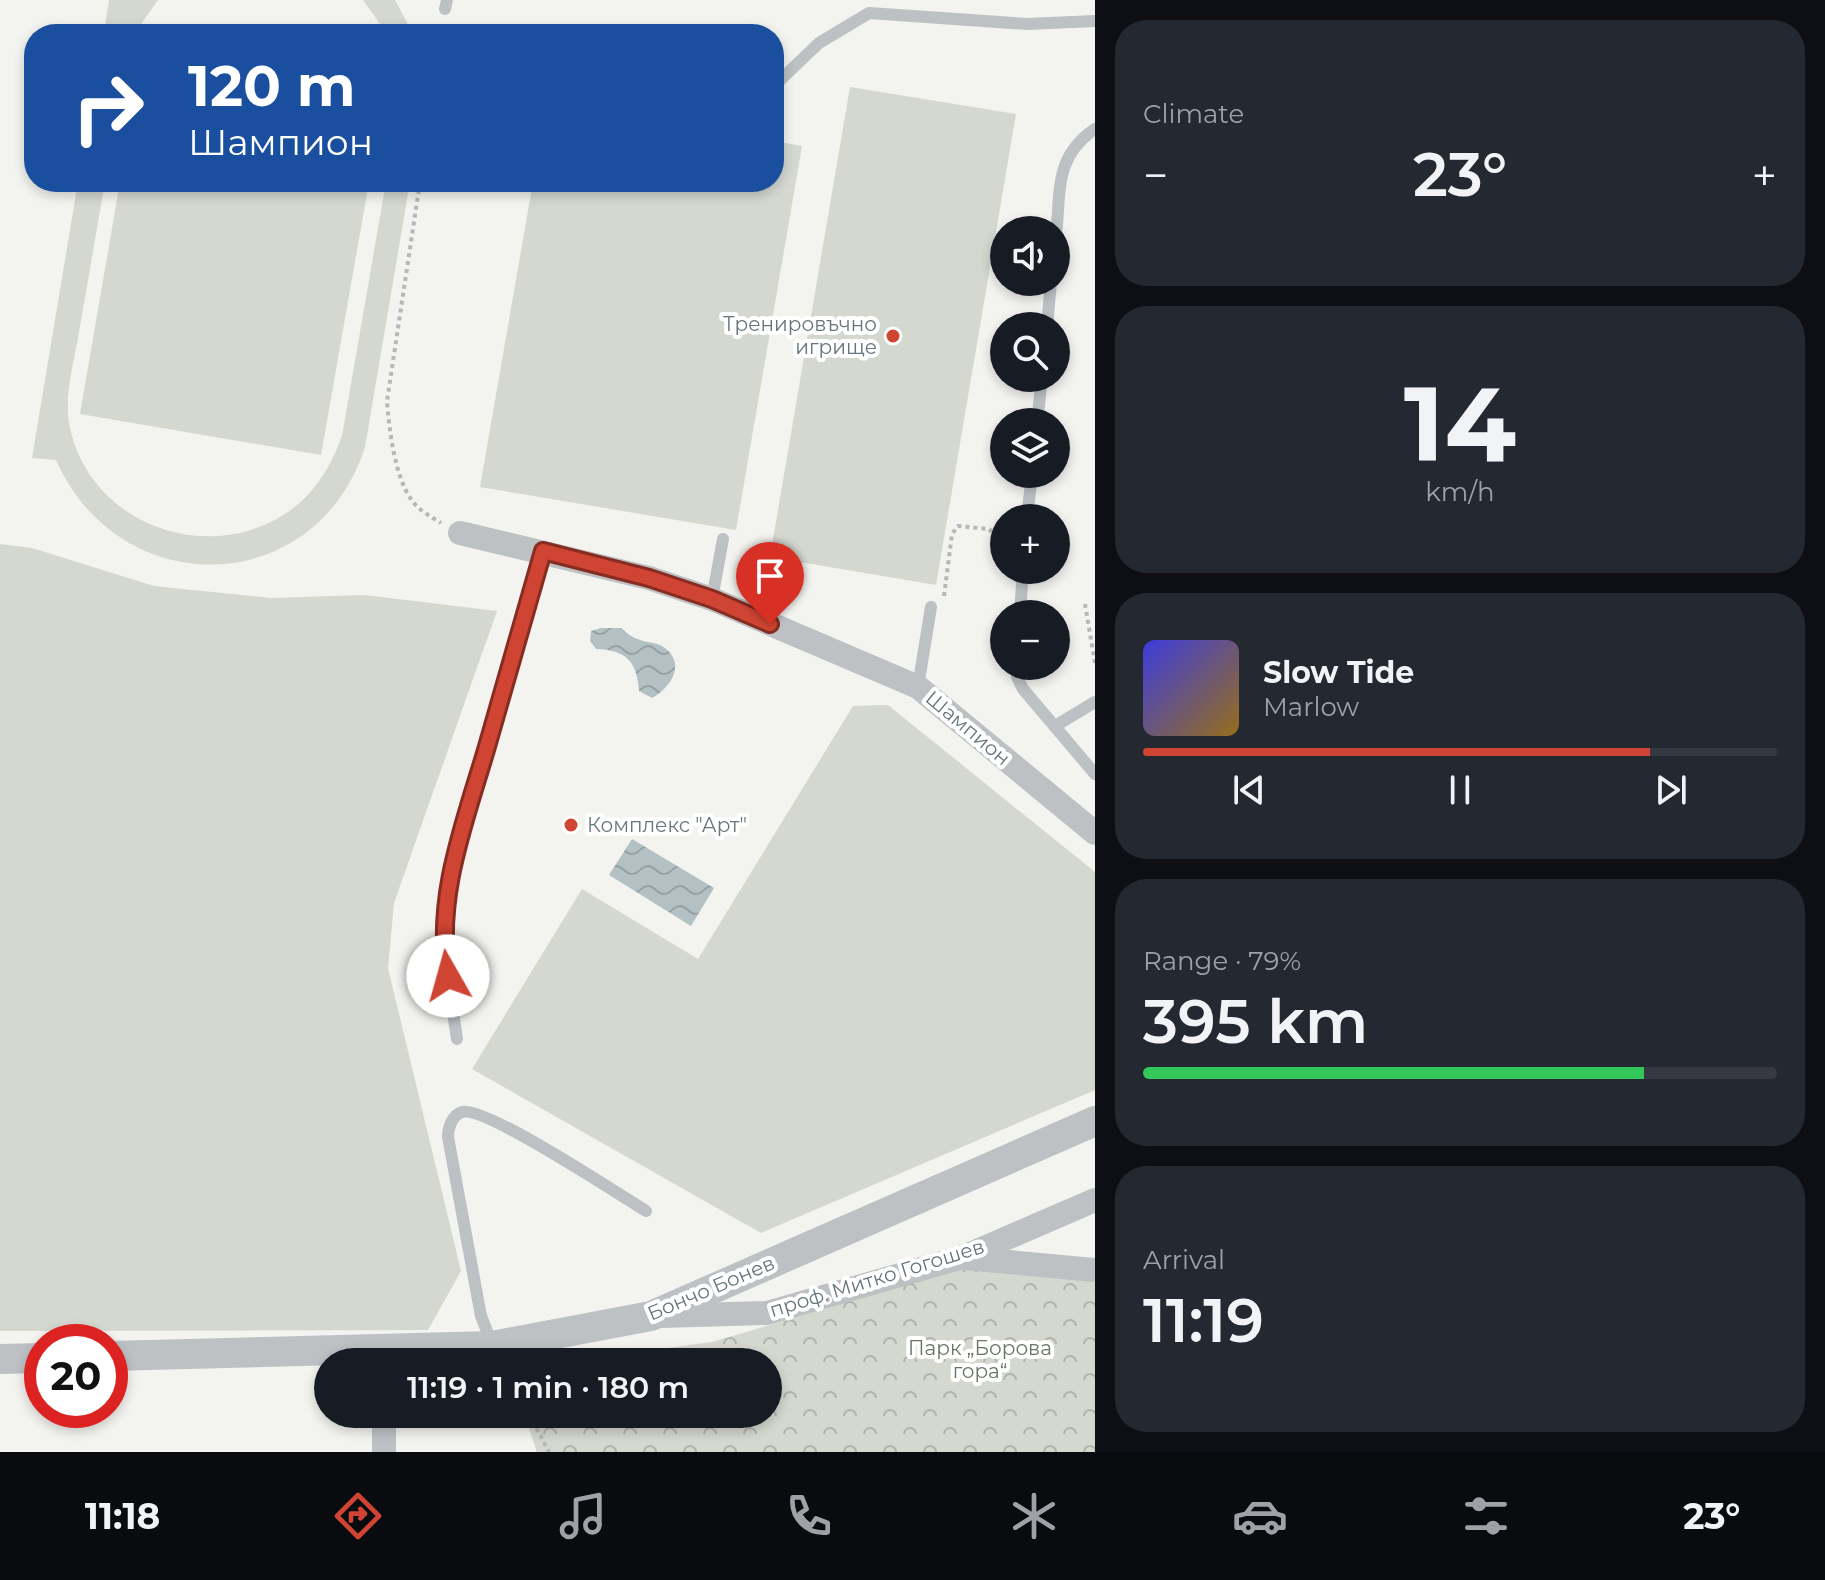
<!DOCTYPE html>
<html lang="en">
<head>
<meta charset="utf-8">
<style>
  :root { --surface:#171b24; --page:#242831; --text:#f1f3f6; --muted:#9ea1a6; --line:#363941; --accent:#d04433 }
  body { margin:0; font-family:Montserrat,sans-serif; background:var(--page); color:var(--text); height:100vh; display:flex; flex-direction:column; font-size:30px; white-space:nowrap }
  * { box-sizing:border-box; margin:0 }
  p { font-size:26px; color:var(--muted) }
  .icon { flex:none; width:44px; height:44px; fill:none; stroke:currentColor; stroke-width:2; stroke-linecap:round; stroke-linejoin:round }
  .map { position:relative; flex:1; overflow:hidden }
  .panel { display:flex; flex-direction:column; gap:20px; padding:20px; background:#0d0f14; width:730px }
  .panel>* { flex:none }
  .hud { position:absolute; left:24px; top:24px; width:760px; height:168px; border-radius:32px; box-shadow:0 4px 12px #0003; background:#1a4fa0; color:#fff; overflow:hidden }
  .buttons { position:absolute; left:990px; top:216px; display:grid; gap:16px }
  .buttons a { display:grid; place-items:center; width:80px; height:80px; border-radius:50%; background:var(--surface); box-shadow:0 4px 12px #0003; font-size:40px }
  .speed { position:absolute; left:24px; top:1324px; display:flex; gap:16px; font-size:40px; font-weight:700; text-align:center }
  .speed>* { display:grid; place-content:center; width:104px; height:104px; border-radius:50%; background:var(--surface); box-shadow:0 4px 12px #0003; line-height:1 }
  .speed .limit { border:12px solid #d22; background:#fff; color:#111 }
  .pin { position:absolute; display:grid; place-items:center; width:68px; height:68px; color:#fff; margin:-82px -34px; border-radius:50% 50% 50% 0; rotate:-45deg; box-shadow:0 0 8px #0007 }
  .pin .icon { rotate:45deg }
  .me { position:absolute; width:88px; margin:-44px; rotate:353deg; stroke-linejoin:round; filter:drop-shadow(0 0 6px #0008) }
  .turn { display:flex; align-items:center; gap:28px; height:168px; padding:0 32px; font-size:36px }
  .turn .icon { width:104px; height:104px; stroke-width:2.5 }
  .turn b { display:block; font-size:56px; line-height:68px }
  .big { font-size:60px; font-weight:600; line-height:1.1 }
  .panel .tile { flex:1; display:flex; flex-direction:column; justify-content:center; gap:12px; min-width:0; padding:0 28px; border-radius:32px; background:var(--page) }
  .panel .dial { align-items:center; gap:0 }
  .dial b { font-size:104px; line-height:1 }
  .song { display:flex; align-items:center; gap:24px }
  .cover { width:96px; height:96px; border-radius:12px; background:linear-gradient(135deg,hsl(240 70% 55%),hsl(40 70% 35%)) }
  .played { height:8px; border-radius:4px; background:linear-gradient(90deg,var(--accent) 80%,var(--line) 80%) }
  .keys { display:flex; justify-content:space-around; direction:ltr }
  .heat { display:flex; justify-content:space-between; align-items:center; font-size:44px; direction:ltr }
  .charge { height:12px; border-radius:6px; background:linear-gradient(90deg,#34c759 79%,var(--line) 0) }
  .trip { position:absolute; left:314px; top:1348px; width:468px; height:80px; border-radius:40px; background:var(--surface); box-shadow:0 4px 12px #0003; font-weight:600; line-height:80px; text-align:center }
  .menu { display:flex; height:128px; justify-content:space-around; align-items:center; background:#090b0e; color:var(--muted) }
  .menu .icon { width:56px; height:56px }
  .menu .selected { color:var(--accent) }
  .menu b { font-size:36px; color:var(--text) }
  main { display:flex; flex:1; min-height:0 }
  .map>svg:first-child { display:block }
  .green { fill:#d4d8cf }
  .forest { fill:url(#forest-crowns) }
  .water { fill:url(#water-waves) }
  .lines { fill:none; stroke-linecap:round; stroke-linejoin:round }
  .path { stroke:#b5b8ba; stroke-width:4; stroke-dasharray:4 4; stroke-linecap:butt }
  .service { stroke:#bdc1c4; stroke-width:12 }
  .minor { stroke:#bdc1c4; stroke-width:24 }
  .tertiary { stroke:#bdc1c4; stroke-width:30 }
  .route-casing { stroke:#872c21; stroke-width:20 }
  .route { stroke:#d04433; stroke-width:14 }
  .poi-dot { fill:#d04433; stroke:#fff; stroke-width:3 }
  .labels { text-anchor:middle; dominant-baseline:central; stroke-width:8; stroke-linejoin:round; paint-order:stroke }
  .poi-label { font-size:20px; fill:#65767e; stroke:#fff; text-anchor:end }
  .street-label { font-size:20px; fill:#65767e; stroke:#fff }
  .park-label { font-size:20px; fill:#697664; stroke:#fff }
</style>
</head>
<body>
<main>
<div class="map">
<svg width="1095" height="1452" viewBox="0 0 1095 1452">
  <defs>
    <pattern id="forest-crowns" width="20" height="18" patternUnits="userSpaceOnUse" patternTransform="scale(2)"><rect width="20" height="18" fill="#d4d8cf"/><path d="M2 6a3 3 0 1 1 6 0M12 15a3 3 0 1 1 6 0" fill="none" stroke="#b0b4ad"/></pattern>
    <pattern id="water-waves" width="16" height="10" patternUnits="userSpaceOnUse" patternTransform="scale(2)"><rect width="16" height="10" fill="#b4c1c4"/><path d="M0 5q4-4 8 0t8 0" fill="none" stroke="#96a1a4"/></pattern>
  </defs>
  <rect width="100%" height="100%" fill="#f3f3f0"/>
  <!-- green -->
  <g class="green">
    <polygon points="109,0 158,0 134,34 104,34"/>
    <polygon points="363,0 395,0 413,34 387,34"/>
    <polygon points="850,87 1016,114 936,585 770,557"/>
    <polygon points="774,141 802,146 736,530 480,487 533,182 774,182"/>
    <path d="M78,182h27c-9,50 -17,100 -26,150 -5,31 -16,65 -9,96 22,101 147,141 226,78 23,-19 36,-43 46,-70l44,-254h24l-45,265c-49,152 -245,157 -309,13l-24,-2z"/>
    <polygon points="120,182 369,182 321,455 80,414"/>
    <polygon points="0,544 32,548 154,586 271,598 365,595 497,611 394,903 388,968 461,1271 428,1330 0,1331"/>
    <polygon points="888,705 1095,872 1095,1090 761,1233 472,1069 582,889 698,959 853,706"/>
  </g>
  <!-- forest -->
  <polygon class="forest" points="963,1264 1095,1275 1095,1452 537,1452 524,1414 768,1414 768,1362 564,1362 712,1342 868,1296"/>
  <!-- water -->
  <g class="water">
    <path d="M601,628h20c18,18 32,11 44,20 22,17 4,41 -13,50l-13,-7c-2,-30 -13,-41 -43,-42l-6,-8 1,-10z"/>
    <polygon points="632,839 714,888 691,926 609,875"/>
  </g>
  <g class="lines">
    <!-- path -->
    <g class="path">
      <path d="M420,182l-33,219c2,28 8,76 24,98 7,11 19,17 30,24"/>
      <polyline points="944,596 952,534 958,526 989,529 993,533 992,550 1004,555"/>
      <polyline points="1085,604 1095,663"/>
      <polyline points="529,1414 549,1452"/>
    </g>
    <!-- service -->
    <g class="service">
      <polyline points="445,9 447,0"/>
      <polyline points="774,86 819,43 869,13 1027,24 1095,21"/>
      <path d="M1056,235c5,-45 -2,-78 39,-106"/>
      <polyline points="1047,326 1051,282"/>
      <polyline points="1037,422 1042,378"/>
      <polyline points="1027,518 1032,474"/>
      <polyline points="712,599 723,539"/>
      <polyline points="1020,614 1023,570"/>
      <polyline points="1017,666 1017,677 1023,689 1095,774"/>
      <polyline points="918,687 931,607"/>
      <polyline points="1055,726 1095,702"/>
      <polyline points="457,1039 443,945 445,904 457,850 543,551"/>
      <path d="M492,1344l-11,-28 -33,-179c0,-9 4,-22 14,-25 22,-7 158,83 184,99"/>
    </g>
    <!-- minor -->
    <g class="minor">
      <polyline points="460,533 649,578 712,599 918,687 1095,833"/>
      <polyline points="965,1258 1095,1270"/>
      <polyline points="661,1316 767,1313 963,1257 1095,1200"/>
      <polyline points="384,1452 384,1414"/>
    </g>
    <!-- tertiary -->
    <g class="tertiary">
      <polyline points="110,1356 492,1346 651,1316 1095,1121"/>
      <polyline points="0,1359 42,1358"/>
    </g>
  </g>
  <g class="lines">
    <defs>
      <path id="route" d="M448,976c-13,-78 16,-152 38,-226 19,-66 38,-133 57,-199l106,27 63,21 58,25"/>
    </defs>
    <!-- route casing -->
    <use href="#route" class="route-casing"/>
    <!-- route -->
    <use href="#route" class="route"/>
  </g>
  <!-- markers -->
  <g class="poi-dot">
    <circle cx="893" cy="336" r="8"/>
    <circle cx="571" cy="825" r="8"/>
  </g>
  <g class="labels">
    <!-- poi labels -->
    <g class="poi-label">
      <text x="877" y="324">Тренировъчно<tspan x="877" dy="23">игрище</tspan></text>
      <text x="587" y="825" text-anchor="start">Комплекс "Арт"</text>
    </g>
    <!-- street labels -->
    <g class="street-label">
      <text transform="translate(968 728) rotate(40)">Шампион</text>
      <text transform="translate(877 1278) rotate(-17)">проф. Митко Гогошев</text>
      <text transform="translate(711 1288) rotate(-23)">Бончо Бонев</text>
    </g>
    <!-- park labels -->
    <g class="park-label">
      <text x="980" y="1348">Парк „Борова<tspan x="980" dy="23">гора“</tspan></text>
    </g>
  </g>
</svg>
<div class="buttons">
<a><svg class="icon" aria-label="sound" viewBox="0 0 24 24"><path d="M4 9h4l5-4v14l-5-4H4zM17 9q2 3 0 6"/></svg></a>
<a><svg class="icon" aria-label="search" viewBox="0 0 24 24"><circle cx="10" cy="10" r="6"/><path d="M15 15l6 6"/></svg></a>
<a><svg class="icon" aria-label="layers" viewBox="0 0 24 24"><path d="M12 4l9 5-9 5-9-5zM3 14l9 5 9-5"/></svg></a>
<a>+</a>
<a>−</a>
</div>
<div class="speed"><div class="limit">20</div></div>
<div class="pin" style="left:770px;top:624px;background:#d93025"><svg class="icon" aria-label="arrive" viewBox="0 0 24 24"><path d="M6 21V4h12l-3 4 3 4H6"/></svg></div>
<svg class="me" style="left:448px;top:976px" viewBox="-20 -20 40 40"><circle r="19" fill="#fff"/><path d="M0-13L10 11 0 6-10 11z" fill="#d04433"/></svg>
<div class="trip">11:19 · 1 min · 180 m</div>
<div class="hud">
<div class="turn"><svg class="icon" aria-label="right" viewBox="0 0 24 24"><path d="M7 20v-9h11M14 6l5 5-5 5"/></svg><div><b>120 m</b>Шампион</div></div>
</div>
</div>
<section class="panel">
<div class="tile"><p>Climate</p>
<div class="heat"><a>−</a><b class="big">23°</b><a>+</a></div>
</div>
<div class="tile dial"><b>14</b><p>km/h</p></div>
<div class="tile">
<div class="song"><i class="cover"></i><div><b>Slow Tide</b><p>Marlow</p></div></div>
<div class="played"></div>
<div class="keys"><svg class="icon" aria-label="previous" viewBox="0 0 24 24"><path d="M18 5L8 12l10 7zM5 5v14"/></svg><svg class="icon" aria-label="pause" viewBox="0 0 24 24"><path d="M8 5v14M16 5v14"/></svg><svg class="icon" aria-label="next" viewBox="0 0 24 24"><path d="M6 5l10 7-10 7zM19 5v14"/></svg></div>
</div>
<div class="tile"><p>Range · 79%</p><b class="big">395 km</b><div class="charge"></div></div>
<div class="tile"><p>Arrival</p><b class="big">11:19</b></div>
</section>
</main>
<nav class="menu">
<b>11:18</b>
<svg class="icon selected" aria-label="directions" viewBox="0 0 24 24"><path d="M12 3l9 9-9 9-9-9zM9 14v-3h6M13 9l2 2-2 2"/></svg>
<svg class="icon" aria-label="music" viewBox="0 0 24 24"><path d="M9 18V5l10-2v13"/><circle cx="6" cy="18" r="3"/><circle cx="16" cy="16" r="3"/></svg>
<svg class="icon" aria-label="phone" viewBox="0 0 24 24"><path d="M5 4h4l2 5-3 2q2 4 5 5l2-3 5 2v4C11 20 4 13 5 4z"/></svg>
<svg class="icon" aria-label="climate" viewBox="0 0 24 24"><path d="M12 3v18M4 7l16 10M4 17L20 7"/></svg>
<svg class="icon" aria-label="car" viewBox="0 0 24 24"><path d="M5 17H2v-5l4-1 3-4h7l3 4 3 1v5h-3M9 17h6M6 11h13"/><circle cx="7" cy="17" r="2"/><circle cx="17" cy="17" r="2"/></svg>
<svg class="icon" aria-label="filters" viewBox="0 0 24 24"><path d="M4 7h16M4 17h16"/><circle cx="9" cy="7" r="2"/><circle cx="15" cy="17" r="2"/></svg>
<b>23°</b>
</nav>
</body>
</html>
